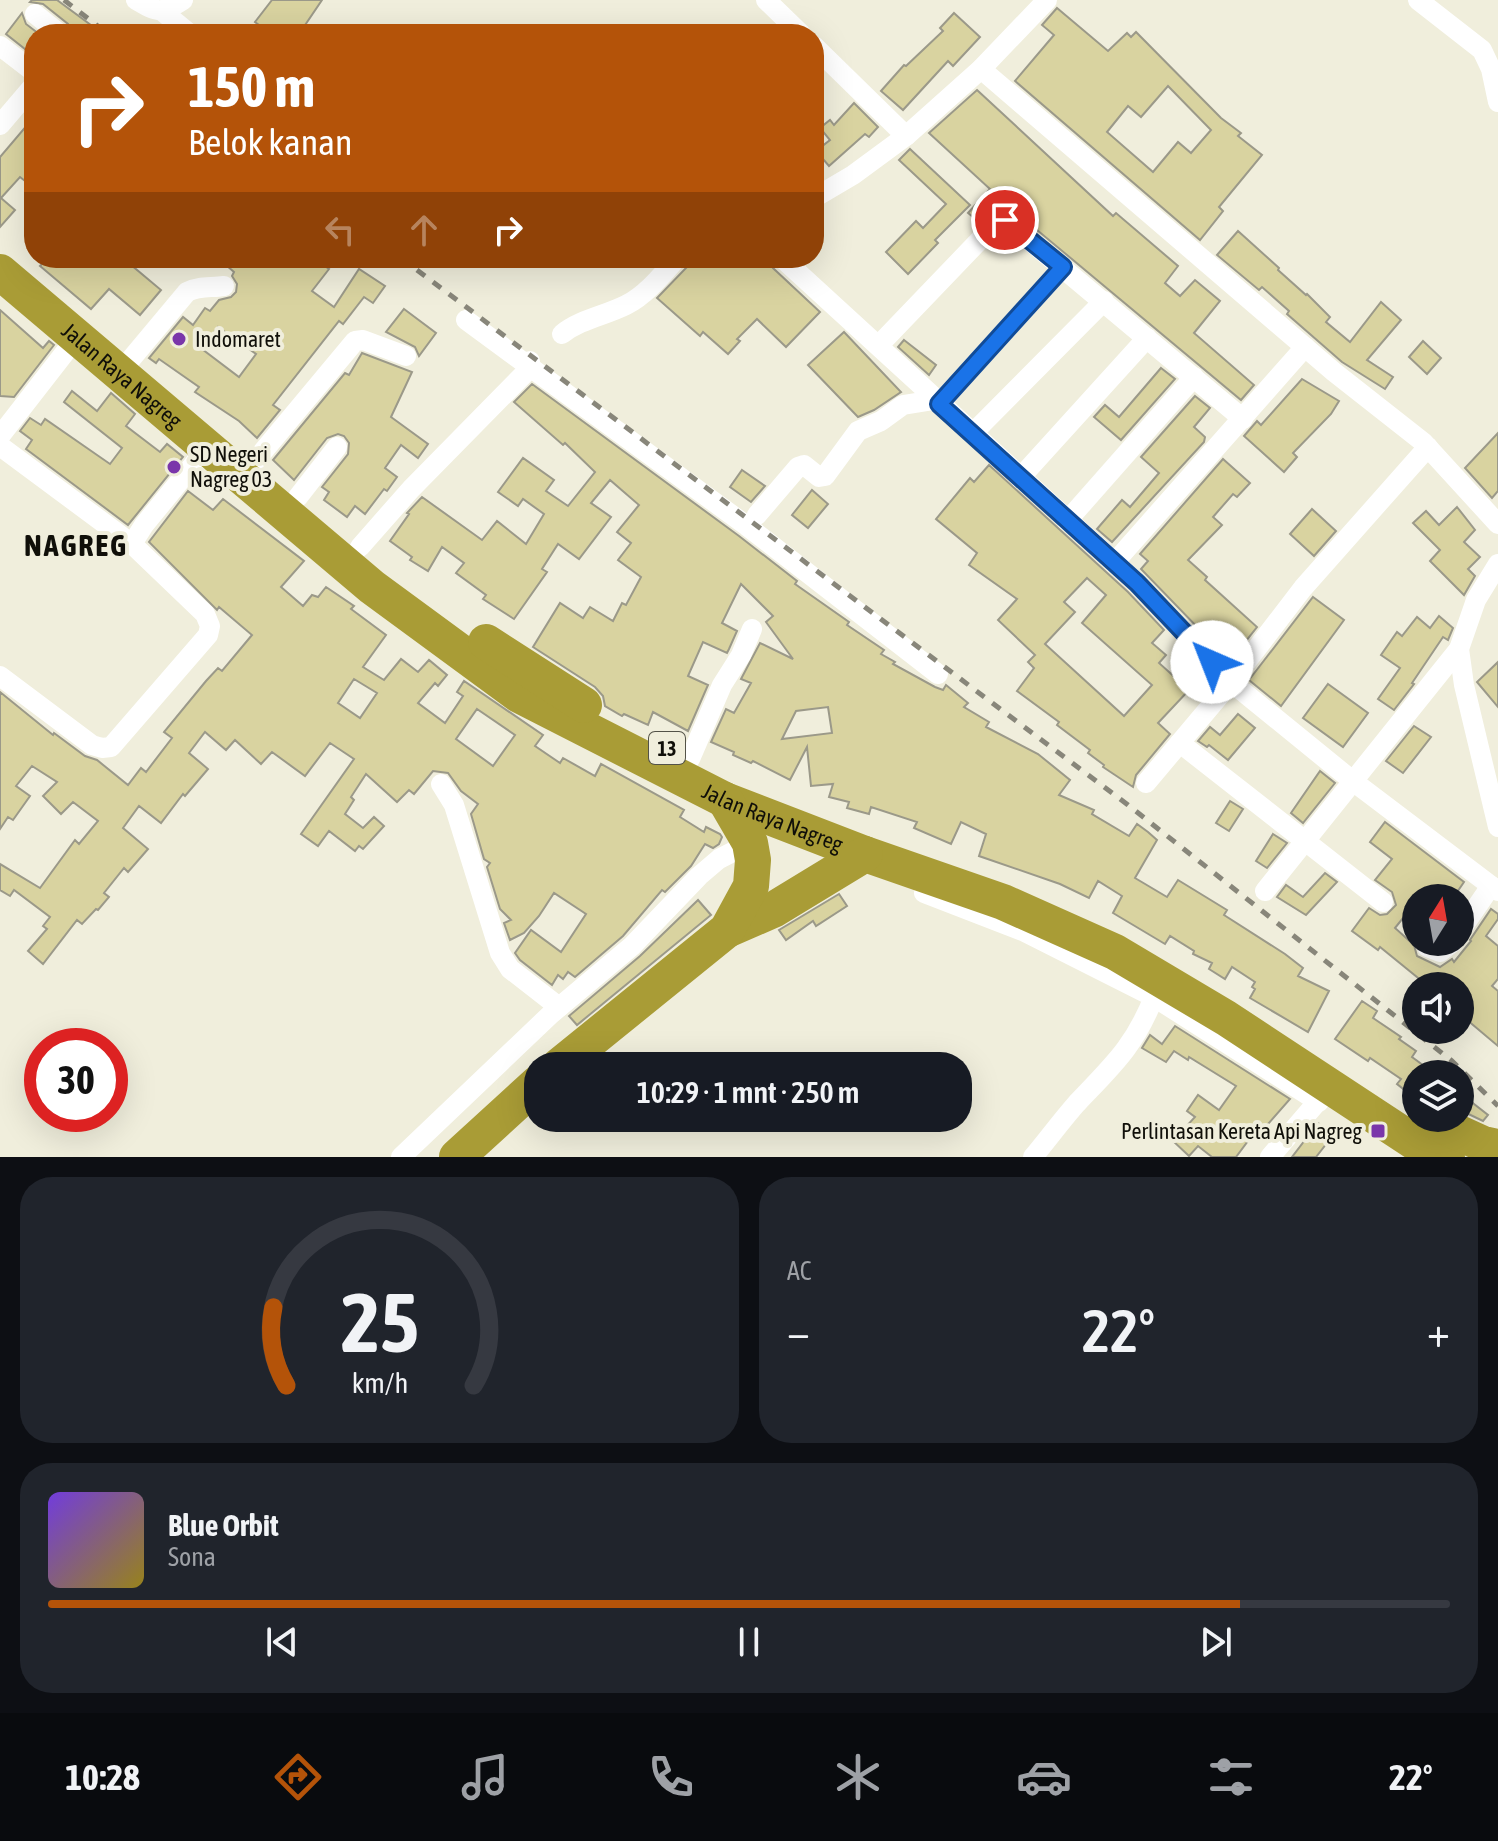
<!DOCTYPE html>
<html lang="id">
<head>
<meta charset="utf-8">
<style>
  :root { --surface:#171b24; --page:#20242c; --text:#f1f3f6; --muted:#9ea1a6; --line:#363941; --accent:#b45309 }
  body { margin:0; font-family:"Asap Condensed",sans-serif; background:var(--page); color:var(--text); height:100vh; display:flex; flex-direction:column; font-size:30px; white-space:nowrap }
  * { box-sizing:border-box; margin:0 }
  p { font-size:26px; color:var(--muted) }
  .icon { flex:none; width:44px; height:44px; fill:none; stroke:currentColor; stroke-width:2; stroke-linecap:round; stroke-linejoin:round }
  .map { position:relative; height:1157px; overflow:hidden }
  .drawer { display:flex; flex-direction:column; gap:20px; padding:20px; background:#0d0f14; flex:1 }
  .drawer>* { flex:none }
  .banner { position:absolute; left:24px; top:24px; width:800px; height:244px; border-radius:32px; box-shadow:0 8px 32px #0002; background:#b45309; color:#fff; overflow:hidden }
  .needle { width:52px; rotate:11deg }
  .buttons { position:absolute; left:1402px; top:884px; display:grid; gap:16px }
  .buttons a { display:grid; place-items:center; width:72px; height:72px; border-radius:50%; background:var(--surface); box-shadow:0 8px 32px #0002; font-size:40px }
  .speed { position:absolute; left:24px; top:1028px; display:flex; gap:16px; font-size:40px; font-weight:700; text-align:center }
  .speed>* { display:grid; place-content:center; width:104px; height:104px; border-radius:50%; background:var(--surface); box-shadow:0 8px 32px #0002; line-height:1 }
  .speed .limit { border:12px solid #d22; background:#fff; color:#111 }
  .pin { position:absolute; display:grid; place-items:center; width:68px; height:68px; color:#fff; margin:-34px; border:4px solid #fff; border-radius:50%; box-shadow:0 2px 8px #0007 }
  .me { position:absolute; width:88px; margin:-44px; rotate:316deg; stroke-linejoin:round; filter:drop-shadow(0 0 6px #0008) }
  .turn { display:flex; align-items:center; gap:28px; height:168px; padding:0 32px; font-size:36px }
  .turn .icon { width:104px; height:104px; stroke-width:2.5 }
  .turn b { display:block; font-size:56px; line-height:68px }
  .lanes { display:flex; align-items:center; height:76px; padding:0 32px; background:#0003; justify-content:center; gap:40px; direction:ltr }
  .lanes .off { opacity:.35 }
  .big { font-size:60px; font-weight:600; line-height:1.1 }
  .drawer .card { flex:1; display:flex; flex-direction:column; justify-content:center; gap:12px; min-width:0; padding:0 28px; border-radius:32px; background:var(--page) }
  .drawer .dial { align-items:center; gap:0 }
  .dial svg { height:208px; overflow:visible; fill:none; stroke:var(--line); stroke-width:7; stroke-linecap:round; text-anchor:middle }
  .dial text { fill:var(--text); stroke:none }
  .song { display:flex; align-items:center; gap:24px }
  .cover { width:96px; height:96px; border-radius:12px; background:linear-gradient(135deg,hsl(260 70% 55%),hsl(50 70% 35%)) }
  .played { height:8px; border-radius:4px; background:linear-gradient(90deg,var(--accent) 85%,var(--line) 85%) }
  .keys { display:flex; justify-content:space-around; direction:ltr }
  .heat { display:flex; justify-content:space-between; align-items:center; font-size:44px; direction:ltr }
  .drawer .tiles { flex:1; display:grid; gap:20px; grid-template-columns:1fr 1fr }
  .card:last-child { grid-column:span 2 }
  .trip { position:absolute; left:524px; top:1052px; width:448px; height:80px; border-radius:32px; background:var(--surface); box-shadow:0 8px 32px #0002; font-weight:600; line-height:80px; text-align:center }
  .menu { display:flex; height:128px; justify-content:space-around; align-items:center; background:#090b0e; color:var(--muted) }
  .menu .icon { width:56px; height:56px }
  .menu .on { color:var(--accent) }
  .menu b { font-size:36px; color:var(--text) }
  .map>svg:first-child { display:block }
  .building { fill:#d9d3a0; stroke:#9b9989; stroke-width:2; fill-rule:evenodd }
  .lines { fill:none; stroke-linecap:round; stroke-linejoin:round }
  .street { stroke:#fff; stroke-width:20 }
  .highway { stroke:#a99c36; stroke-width:36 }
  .rail { stroke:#88867a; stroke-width:5; stroke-dasharray:10 10; stroke-linecap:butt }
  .route-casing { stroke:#114b97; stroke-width:20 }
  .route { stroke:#1a73e8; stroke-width:14 }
  .poi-dot { fill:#7a36aa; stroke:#f0eedc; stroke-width:3 }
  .labels { text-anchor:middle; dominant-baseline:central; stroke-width:8; stroke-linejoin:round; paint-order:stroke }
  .shield { fill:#f0eedc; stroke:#535248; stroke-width:2 }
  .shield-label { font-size:20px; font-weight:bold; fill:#100f09 }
  .poi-label { font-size:22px; fill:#100f09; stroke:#f0eedc; text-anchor:start }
  .street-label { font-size:22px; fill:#100f09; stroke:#f0eedc }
  .district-label { font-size:30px; font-weight:bold; letter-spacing:2px; fill:#100f09; stroke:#f0eedc }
</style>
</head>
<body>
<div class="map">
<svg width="1498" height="1157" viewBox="0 0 1498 1157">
  <rect width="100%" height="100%" fill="#f0eedc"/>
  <!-- building -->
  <g class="building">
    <polygon points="32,0 57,0 103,34 73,34 68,24 43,4 30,2"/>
    <polygon points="272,0 322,0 299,34 271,34 255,22"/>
    <path d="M1057,8l51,43 19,-18 4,4 5,-5 85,86 20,15 -3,3 24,19 -43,52 4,4 -23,29 -185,-159 39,-46 -12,-10zM1168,86l43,44 -20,23 -13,-11 -25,30 -46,-40 21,-26 13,11z"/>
    <polygon points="22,13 26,24 39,34 34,34 34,47 30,53 6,34"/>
    <polygon points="954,13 980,37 953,66 948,61 903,110 881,91 904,65 906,66 943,31 940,28"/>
    <polygon points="977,90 1113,216 1116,213 1178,266 1165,283 1180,296 1195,280 1220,301 1194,333 1254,385 1241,400 1013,210 1001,205 979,222 968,213 990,189 929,133"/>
    <polygon points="854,103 878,127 869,137 865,134 829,166 816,151 830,140 820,128 830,120 834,125"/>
    <polygon points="34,117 34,188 20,177 1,198 15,210 0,227 0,157"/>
    <polygon points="910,149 970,205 935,240 938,243 908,274 886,252 916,221 923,228 946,204 899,160"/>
    <polygon points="1238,231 1279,268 1278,270 1306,295 1307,294 1330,317 1326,322 1350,342 1381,302 1401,320 1367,360 1393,377 1385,389 1342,362 1287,314 1289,311 1262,287 1259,290 1217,255"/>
    <polygon points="48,258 135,258 130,264 161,290 140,315 109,289 91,309 40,266"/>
    <path d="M218,258h96l15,11 -17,22 22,16 25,-38 26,17 -12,17 -9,-6 -21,27 -4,-3 -66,84 7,5 -23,28 -18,-17 -44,-29 4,-5 -40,-28 -3,4 -7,-5 34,-41 10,8 12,-17 5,3 9,-11 12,-3 5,-5 1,-8 -5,-8 2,-4zM218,327l38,27 -17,23 -37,-28z"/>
    <polygon points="690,258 767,258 773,268 820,312 786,347 757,319 737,339 740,341 728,354 703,332 700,336 657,298 687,267"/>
    <polygon points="404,309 436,333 419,356 415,347 386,332"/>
    <polygon points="0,310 43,348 49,341 54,345 14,397 0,396"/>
    <polygon points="844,332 901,392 874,410 858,417 808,365"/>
    <polygon points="904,340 936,365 929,375 898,347"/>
    <polygon points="1423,341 1441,358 1427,374 1409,357"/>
    <polygon points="362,353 412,372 391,417 428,444 418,458 401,445 385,468 397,477 387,491 384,489 365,514 355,506 347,517 324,500 329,492 322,487 348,454 349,443 344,436 338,434 327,438 294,480 273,460 345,373 349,375"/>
    <polygon points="1161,368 1175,379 1121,440 1094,417 1105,405 1119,417"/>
    <polygon points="1302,379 1339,401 1331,414 1293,453 1297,457 1284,472 1244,436 1257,421 1261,425"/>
    <path d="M532,384l207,152 58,45 -2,3 54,38 -2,3 37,25 -3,4 14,8 -2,2 42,23 8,3 3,-5 22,18 -4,4 25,15 -3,5 52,27 32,26 -11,15 35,15 -2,4 37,22 8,-12 11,8 9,8 -22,38 32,19 11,-17 49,30 -3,5 61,39 18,14 -5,8 31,15 -21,41 -58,-34 5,-9 -3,-2 3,-5 -23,-15 -7,12 -16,-10 3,-6 -19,-9 1,-3 -24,-15 -5,8 -52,-31 9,-17 -24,-15 -9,17 -29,-14 -81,-28 7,-22 -25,-12 -10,22 -37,-16 3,-6 -46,-15 -2,7 -22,-6 2,-6 -20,-5 4,-13 -22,2 -4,-39 -17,33 -37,-19 -2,2 -18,-8 1,-3 -23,-10 15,-33 8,4 17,-30 -10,-4 19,-36 33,16 -27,-37 7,-6 -32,-32 -19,39 15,8 -8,18 -2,4 -24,-11 -15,34 20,9 -20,46 -35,-19 -5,13 -24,-11 -2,2 -17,-10 -2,-10 -8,-9 -62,-40 27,-44 23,15 7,-11 23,14 9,-18 4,2 15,-28 -23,-17 13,-17 -14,-11 22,-27 -29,-25 -19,23 20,14 -32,42 -21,-15 -16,25 5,3 -33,47 -31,-20 3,-4 -30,-22 8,-10 -22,-16 -14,24 -18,-11 2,-3 -22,-16 19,-27 -2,-1 15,-16 60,43 15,-19 29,23 18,-30 -21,-15 -5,7 -20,-14 25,-34 31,22 -8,11 22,15 27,-34 -30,-29 -2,2 -49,-43zM828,707l4,26 -50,6 14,-28z"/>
    <polygon points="72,391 97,411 111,393 135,414 126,426 160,452 167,444 183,457 128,525 26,449 32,440 20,431 30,418 41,425 45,419 110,464 122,448 64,402"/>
    <polygon points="1195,396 1210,408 1194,427 1205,437 1204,442 1112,542 1097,529 1122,500 1130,507 1159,473 1141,457"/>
    <polygon points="1498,433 1498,491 1492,498 1465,468"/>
    <polygon points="1223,459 1250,483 1237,497 1233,494 1213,517 1222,525 1188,560 1207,577 1205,580 1257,627 1230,661 1141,569 1148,561 1140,554"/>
    <path d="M989,465l139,127 36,38 -12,13 14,12 -7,8 30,27 -31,33 12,11 -34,41 -3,12 -30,-20 1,-2 -16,-12 2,-3 -33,-25 2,-3 -42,-31 17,-23 -6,-6 7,-7 -37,-35 19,-21 -48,-34 8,-12 -41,-34 34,-41 4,4zM1087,578l19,17 -24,28 70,62 -28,31 -79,-72 30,-32 -11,-10z"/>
    <polygon points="742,470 765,486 751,502 730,487"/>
    <polygon points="812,490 828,504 808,528 792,515"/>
    <path d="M188,491l25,19 10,-11 81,62 -23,26 22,19 9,-11 6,2 8,-10 28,19 -3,3 35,26 -23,32 21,13 17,-21 17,13 11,-12 18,15 -9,11 -3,-3 -17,20 27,20 18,-27 -6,-4 7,-11 79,54 -8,11 25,17 3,-5 32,18 6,-12 83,46 -4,7 24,15 2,-5 14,7 2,3 -3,7 -6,4 -8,-4 -14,22 -26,26 -3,-2 -39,46 -48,41 -7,-5 -5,7 -5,-4 -6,10 -32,-25 -5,-7 16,-23 30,22 25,-38 -32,-21 -15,23 -15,17 -14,7 -6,-17 7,-3 -11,-11 -13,-42 3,-4 -6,-4 -13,-45 7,-10 -17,-13 -13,-18 -15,-2 -19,23 -5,-4 -12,12 -31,-28 -15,23 3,3 -9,14 18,14 11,-11 10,9 -21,23 -4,-3 -4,5 -26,-20 -11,15 -17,-12 53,-75 -24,-16 -25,33 -33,-24 -11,12 -26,-24 -9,10 -21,-18 -16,21 19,16 -23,27 -2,-2 -22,29 -22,-17 -16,22 25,21 -20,23 -4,-4 -20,25 5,4 -11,13 -2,-1 -14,15 -5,-4 -34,44 -15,-13 19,-22 -4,-3 7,-9 -36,-27 -4,6 -10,-6v-26l40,24 35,-48 4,4 19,-23 -25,-19 -12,12 -18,-18 14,-14 -25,-16 -16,20 14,10 -17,24 -5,-3 -8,12v-137l53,43 1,-2 31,23 12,4 31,25 13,-17 5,4 26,-34 -8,-6 42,-51 12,-13 4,3 30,-36 -33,-28 -2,3 -68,-68zM354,679l23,14 -17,25 -22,-15zM477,709l38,26 -22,31 -37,-27z"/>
    <polygon points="1457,507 1475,530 1464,542 1480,557 1468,569 1475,576 1464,595 1430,561 1440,550 1413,523 1426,511 1439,525"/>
    <polygon points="1312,509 1336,531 1314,556 1290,534"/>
    <polygon points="1313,597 1344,620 1281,706 1249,680"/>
    <polygon points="1439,616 1453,628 1448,640 1443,637 1412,683 1414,684 1394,710 1378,699 1400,668 1381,655 1397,632 1402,636 1417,617 1430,628"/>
    <polygon points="1498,662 1498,707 1477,682"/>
    <polygon points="1328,684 1368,713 1343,747 1303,718"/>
    <polygon points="1238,714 1255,728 1228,760 1209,745 1207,747 1198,741 1210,727 1220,735"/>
    <polygon points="1414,726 1431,737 1403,773 1386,761"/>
    <polygon points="1320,771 1335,783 1303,823 1291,813"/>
    <polygon points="1230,801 1243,809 1229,831 1216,823"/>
    <polygon points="1385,822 1464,882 1453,898 1444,898 1428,887 1419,898 1416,898 1416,902 1395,928 1414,945 1417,956 1440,967 1452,959 1454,962 1471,941 1470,940 1491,909 1498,914 1498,919 1486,936 1498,946 1498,979 1492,986 1498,991 1498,1046 1460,1014 1460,986 1428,986 1380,947 1378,950 1352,931 1369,908 1380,915 1387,914 1396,905 1392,892 1375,880 1392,859 1370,842"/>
    <polygon points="1273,834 1287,843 1267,868 1256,861"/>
    <polygon points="1325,873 1337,882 1306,915 1277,897 1286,885 1303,897"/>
    <polygon points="839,894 847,906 816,926 813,921 786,940 779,930"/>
    <polygon points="698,900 711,915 577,1025 569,1016 640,956"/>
    <polygon points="1362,1001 1377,1011 1373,1018 1401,1037 1399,1039 1416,1051 1412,1057 1435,1074 1416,1074 1416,1089 1411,1095 1397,1084 1401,1079 1370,1058 1368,1061 1335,1039"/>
    <polygon points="1175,1026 1290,1099 1261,1132 1257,1129 1236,1157 1212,1157 1198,1146 1189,1156 1173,1141 1195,1117 1187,1111 1198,1095 1219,1110 1236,1086 1189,1057 1188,1060 1174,1051 1166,1062 1142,1048 1150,1035 1162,1044"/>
    <polygon points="1460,1093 1488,1115 1483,1121 1460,1110"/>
    <polygon points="1318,1123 1334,1134 1316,1157 1292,1157"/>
  </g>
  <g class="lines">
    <!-- street -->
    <g class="street">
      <path d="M136,0c22,13 25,14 47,0"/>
      <polyline points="766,0 801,34"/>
      <polyline points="1418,0 1482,50 1491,69 1498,102"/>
      <polyline points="162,11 190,34"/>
      <polyline points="35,14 60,34"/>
      <polyline points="0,46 34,72"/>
      <polyline points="814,46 906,136"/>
      <polyline points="981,69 1334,372 1423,442 1498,524"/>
      <polyline points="0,125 34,85"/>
      <polyline points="814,198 853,175 906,136 981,69 1047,0"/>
      <polyline points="782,258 1137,583 1231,682 1354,782 1498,891"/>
      <polyline points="466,320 747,526 938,674"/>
      <path d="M562,334c19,-15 42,-18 64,-29 20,-10 36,-30 51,-47"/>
      <polyline points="879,345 997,222 1005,220 1243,419"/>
      <path d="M131,359l56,-67c12,-6 23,-4 37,-6"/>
      <polyline points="939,404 1063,267"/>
      <polyline points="972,434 1104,301"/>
      <polyline points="0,436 77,337"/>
      <polyline points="0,446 132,544"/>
      <polyline points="255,461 355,341 363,340 406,356"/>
      <polyline points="1020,478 1147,338"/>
      <polyline points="298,497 337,447"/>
      <polyline points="757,515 798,467 804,465 819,477 825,476 858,431 881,421 903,405 934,400"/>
      <polyline points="1067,521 1194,377"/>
      <polyline points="360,547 411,489 530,368 530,361"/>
      <polyline points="1114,563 1305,347"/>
      <polyline points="1498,564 1476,600 1459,649 1464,685 1498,827"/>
      <polyline points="0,676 92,745 102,748 111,747 208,635 210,626 205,614 132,544 144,525 206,449"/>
      <polyline points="1180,743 1383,902"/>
      <polyline points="690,759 722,685 741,655 752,629"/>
      <polyline points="1146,783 1231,682 1303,588 1428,447"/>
      <polyline points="441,784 454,805 500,953 510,969 559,1007"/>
      <polyline points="1265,891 1459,649"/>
      <polyline points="924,893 1025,932 1154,997 1319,1102"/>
      <polyline points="1460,931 1491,886"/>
      <polyline points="1427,947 1440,952 1453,942"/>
      <polyline points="401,1157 551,1014 632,946 699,876 719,859 750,843"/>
      <path d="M1033,1157c15,-18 29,-37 44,-54 36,-38 57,-56 77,-106"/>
      <polyline points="1270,1157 1325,1093"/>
    </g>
    <!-- highway -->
    <g class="highway">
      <path id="s1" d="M0,272l372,315 147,108 206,105 140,54 138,48 112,50 111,66 187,123 34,16"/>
      <polyline points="486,642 584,705"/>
      <polyline points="727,930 773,910 865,854"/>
      <polyline points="559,1066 727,930 751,886 753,860 750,843 725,800"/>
      <polyline points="1426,1118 1483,1144 1498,1147"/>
      <polyline points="457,1157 538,1083"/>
    </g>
    <!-- rail -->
    <g class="rail">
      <polyline points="64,0 108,34"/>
      <polyline points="401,258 1128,805 1452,1061 1498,1106"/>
    </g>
  </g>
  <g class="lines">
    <defs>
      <polyline id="route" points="1005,220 1063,267 939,404 1137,583 1212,662"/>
    </defs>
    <!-- route casing -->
    <use href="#route" class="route-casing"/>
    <!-- route -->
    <use href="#route" class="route"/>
  </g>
  <!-- markers -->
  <g class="poi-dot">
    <circle cx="179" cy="339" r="8"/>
    <circle cx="174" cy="467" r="8"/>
    <rect x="1370" y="1123" width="16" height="16" rx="4"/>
  </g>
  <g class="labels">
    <!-- shield labels -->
    <rect class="shield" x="649" y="732" width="36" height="32" rx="6"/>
    <g class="shield-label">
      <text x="667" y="748">13</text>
    </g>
    <!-- poi labels -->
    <g class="poi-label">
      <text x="195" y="339">Indomaret</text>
      <text x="190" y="454">SD Negeri<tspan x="190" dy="25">Nagreg 03</tspan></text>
      <text x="1362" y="1131" text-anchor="end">Perlintasan Kereta Api Nagreg</text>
    </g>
    <!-- street labels -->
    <g class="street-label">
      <text stroke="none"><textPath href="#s1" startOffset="160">Jalan Raya Nagreg</textPath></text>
      <text stroke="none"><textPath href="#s1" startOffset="952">Jalan Raya Nagreg</textPath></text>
    </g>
    <!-- district labels -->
    <g class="district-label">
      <text x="76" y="545">NAGREG</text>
    </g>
  </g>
</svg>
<div class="buttons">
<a><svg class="needle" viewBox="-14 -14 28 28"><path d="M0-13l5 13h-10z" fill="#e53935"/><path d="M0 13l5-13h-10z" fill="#9ea1a6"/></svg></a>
<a><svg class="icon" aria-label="sound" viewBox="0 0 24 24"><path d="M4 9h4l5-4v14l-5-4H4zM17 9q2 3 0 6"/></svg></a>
<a><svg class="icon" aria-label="layers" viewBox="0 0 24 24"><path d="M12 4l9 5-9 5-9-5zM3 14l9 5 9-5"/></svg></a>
</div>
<div class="speed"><div class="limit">30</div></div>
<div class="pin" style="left:1005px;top:220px;background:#d93025"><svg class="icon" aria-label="arrive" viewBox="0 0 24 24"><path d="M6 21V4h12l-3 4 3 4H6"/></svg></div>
<svg class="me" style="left:1212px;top:662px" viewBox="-20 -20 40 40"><circle r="19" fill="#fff"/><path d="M0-13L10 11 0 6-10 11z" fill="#1a73e8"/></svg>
<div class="trip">10:29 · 1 mnt · 250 m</div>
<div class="banner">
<div class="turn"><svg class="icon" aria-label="right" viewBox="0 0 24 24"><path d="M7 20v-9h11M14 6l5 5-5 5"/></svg><div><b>150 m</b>Belok kanan</div></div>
<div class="lanes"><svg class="icon off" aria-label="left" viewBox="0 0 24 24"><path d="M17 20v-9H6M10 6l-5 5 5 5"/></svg><svg class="icon off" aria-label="ahead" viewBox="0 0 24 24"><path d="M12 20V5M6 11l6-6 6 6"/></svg><svg class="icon" aria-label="right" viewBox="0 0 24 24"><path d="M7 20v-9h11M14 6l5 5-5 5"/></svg></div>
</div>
</div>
<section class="drawer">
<div class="tiles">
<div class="card dial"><svg viewBox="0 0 100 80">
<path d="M14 69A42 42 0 1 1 86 69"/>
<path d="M14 69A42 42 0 0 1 9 39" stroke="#b45309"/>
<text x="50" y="56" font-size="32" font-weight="700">25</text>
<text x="50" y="72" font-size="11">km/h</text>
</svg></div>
<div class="card"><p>AC</p>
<div class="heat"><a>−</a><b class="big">22°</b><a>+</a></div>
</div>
<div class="card">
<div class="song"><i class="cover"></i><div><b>Blue Orbit</b><p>Sona</p></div></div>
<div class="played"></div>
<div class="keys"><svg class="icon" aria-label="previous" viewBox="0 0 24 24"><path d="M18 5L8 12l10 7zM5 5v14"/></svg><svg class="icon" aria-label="pause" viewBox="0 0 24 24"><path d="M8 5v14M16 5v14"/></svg><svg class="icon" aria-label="next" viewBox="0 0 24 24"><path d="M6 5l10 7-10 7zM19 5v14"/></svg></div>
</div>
</div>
</section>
<nav class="menu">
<b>10:28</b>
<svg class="icon on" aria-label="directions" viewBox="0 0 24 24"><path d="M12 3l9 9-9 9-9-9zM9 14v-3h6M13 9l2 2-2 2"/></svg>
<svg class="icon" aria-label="music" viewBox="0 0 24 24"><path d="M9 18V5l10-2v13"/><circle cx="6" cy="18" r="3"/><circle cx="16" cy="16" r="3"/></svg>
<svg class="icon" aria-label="phone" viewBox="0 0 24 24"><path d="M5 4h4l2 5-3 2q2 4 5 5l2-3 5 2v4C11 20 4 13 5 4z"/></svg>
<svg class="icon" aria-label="climate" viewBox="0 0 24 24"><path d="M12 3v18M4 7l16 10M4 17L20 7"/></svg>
<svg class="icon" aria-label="car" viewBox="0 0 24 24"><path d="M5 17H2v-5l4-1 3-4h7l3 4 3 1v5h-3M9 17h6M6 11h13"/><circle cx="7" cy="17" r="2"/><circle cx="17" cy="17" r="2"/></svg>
<svg class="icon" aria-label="filters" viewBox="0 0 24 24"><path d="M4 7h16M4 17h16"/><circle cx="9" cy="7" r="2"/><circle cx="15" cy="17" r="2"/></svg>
<b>22°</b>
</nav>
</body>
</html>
